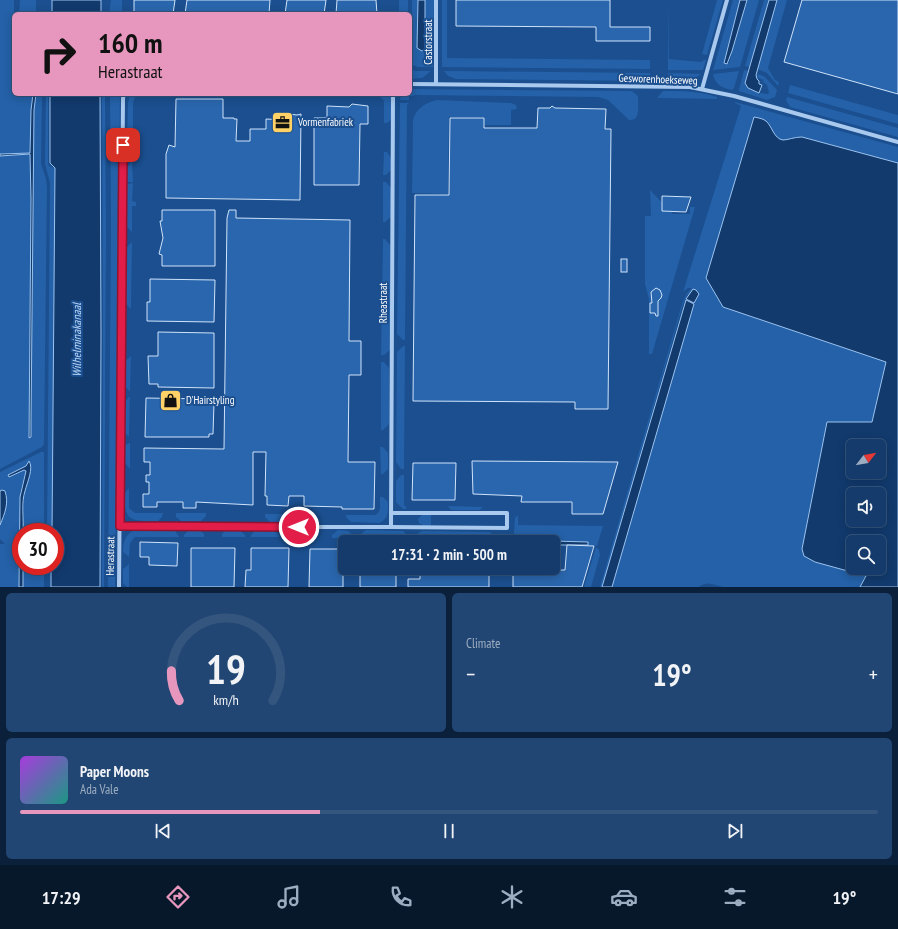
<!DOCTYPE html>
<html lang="en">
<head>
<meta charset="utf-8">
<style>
  :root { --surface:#143b6b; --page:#214673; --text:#f1f3f6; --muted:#9dadc1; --line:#33557e; --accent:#e797bd }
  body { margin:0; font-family:"PT Sans Narrow",sans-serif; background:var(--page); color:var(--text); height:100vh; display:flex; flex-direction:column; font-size:15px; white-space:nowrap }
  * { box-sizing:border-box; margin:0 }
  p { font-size:13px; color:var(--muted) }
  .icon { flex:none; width:22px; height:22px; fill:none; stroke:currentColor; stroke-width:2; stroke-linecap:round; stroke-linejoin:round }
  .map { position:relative; height:587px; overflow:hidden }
  .sheet { display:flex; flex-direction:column; gap:6px; padding:6px; background:#0b203b; flex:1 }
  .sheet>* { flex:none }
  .hud { position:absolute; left:12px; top:12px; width:400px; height:84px; border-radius:6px; box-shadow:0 2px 10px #0003,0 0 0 1px var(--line); background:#e797bd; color:#111; overflow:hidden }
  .needle { width:26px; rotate:59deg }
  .buttons { position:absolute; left:846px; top:439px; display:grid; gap:8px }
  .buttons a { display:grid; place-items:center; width:40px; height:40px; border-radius:6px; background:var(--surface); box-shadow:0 2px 10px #0003,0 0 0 1px var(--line); font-size:20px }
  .speed { position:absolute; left:12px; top:523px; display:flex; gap:8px; font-size:20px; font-weight:700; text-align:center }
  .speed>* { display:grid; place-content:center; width:52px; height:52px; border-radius:50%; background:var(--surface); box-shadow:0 2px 10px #0003,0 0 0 1px var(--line); line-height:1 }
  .speed .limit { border:6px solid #d22; background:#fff; color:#111 }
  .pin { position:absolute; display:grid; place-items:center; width:34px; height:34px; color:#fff; margin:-17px; border-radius:8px; box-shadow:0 2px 6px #0006 }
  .me { position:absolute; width:44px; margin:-22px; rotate:270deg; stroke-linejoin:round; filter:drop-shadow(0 0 3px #0008) }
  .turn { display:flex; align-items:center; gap:14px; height:84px; padding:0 20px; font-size:18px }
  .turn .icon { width:52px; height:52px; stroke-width:2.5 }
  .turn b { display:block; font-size:28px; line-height:34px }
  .big { font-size:30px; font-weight:600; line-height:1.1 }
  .sheet .card { flex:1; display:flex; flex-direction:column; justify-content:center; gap:6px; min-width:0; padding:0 14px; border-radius:6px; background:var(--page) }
  .sheet .dial { align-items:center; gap:0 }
  .dial svg { height:104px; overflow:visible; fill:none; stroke:var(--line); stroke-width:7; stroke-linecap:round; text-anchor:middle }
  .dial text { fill:var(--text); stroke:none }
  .song { display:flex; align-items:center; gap:12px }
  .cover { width:48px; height:48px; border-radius:6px; background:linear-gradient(135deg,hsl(280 70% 55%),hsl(170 70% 35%)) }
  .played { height:4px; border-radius:2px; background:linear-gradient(90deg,var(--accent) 35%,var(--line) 35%) }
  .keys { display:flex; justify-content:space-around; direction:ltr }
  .heat { display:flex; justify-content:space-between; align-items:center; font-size:22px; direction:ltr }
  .sheet .tiles { flex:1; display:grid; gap:6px; grid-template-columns:1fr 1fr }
  .card:last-child { grid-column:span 2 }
  .trip { position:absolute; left:338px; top:535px; width:222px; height:40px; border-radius:6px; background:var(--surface); box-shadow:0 2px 10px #0003,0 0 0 1px var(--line); font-weight:600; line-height:40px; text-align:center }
  .dock { display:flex; height:64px; justify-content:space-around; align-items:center; background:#08182b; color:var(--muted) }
  .dock .icon { width:28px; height:28px }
  .dock .selected { color:var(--accent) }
  .dock b { font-size:18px; color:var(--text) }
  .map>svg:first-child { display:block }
  .green { fill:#2461a8 }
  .water { fill:#123a6d; stroke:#9cc4f0; fill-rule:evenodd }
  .building { fill:#2a66ad; stroke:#cfe3fa }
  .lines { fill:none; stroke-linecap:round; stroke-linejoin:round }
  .street { stroke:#a9c9ee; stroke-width:4 }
  .route-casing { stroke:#92132f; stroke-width:10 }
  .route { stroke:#e11d48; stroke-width:7 }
  .labels { text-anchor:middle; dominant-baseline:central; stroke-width:4; stroke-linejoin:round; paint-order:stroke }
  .street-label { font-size:11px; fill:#fff; stroke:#1b4f8f }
  .poi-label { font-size:11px; fill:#fff; stroke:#1b4f8f; text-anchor:start }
  .water-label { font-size:12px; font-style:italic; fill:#b5d3f5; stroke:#1b4f8f }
</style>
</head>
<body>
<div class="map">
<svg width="898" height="587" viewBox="0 0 898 587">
  <rect width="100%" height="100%" fill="#1b4f8f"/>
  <!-- green -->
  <g class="green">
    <polygon points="0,0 14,0 14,94 33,94 31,110 30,153 0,154"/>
    <polygon points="20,0 36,0 36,14 19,14"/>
    <polygon points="111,0 122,0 122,14 109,14"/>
    <rect x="399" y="0" width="9" height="14"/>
    <polygon points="412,0 418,0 417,48 422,51 425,49 425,0 434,0 433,67 418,67 411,65"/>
    <polygon points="442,0 447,0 447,58 650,60 650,69 442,67"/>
    <polygon points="668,0 669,59 701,62 704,60 706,60 703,70 668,70"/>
    <polygon points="717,0 723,0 707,55 702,54"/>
    <polygon points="733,0 740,0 724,63 729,63 747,0 759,0 740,67 713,70"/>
    <polygon points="764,0 769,0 750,67 745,66"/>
    <polygon points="777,0 787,0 768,68 775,80 779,82 778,86 767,73 757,69"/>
    <polygon points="410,69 416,71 431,71 422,78 410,79"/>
    <polygon points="744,70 749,71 745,82 748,88 759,93 759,95 760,93 768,94 769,92 767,85 763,82 764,78 763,80 757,77 758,74 765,77 777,90 775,97 767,100 739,91 739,89"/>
    <polygon points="444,71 650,73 650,75 645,81 456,79 448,76"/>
    <path d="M739,71l-5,17 -2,2c-10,-2 -17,-5 -19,-16z"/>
    <polygon points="668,73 701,74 691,81 674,81 668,76"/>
    <polygon points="790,85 898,115 898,124 788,93"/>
    <path d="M410,89l222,2 6,5c0,9 3,25 -9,24l-21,-20 -10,-3 -184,-2 -1,1h-4v4h-9l1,-6h9z"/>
    <path d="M663,91c18,0 36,0 54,6v2l-60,-1z"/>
    <polygon points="36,94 42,94 41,164 46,179 47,187 44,444 42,447 0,469 0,156 30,154 31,199 29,437 30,438 31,422 34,110"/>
    <polygon points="46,94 48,94 48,163 49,166 55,168 52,532 47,532 50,183 45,164"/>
    <polygon points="102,94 105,94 106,229 104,587 102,587 103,335"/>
    <polygon points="110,94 120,94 115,587 108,587 111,228"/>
    <polygon points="130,94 139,94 135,97 133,103 133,148 127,142 128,103"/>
    <polygon points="315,94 390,94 392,98 392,119 387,123 384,123 384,101 379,95"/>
    <polygon points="787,97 898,128 898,137 790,107 786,100"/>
    <path d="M437,100l74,3 5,2 1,4 -6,1v15h-26l-1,-8h-35l-1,77 -36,-1 1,-73c3,-12 12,-17 24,-20z"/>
    <path d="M735,102l163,45v16l-96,-26c-7,0 -13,3 -19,3 -9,-1 -11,-14 -17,-19 -3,-2 -8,-3 -12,-4l-31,190 163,55 -13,60h-46l-21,105 9,35 51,14 -6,11h-137c-9,-2 -16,-7 -24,0h-87l80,-279 2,-4h1l-1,-1 5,-9h-11l-5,10 -81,283h-2l82,-283 5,-11 5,-5h-4l-5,4 58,-186 -6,-3z"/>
    <polygon points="400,103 409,103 407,105 405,340 403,340 397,334"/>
    <polygon points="384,152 387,152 391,158 391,170 386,175 383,175"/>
    <polygon points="132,161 133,182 127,182 127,167"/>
    <polygon points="383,182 386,182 391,188 391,217 385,222 383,222"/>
    <polygon points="133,183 132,201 136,202 136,206 132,206 132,232 126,226 127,184"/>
    <polygon points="650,190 673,214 690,214 690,207 695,207 652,354 649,354 649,299 645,284 645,216 651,216"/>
    <polygon points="383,239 385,239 390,245 390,350 384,355 381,355"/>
    <polygon points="132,242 131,308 131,309 126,304 126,248"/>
    <polygon points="403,346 405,346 404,469 401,469 396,462 397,352"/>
    <polygon points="131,356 130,391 129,391 125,386 125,361"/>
    <polygon points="381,362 384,362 389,368 389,424 383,430 381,430"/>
    <polygon points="129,397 130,397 129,437 124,432 125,402"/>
    <polygon points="129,443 130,443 130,469 124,462 124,446"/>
    <polygon points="380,447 383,447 388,453 388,469 383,474 381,474"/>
    <polygon points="41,452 44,452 44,532 23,532 24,495 31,469 29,461 26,466 12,476 24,470 26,471 20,493 20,501 19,587 0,587 0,544 5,544 0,539 0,525 6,505 5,491 0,491 0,472"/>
    <polygon points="401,475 404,475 404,506 406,506 406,509 403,509 396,502 396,481"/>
    <path d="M129,488v20l6,5h28l-1,4 -4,4c-25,0 -34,2 -34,-27z"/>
    <path d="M380,497h3l5,5c0,9 1,17 -9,21l-28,-1 -5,-5v-2h29l3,-2 2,-4z"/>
    <polygon points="448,506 483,507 480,510 451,510"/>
    <polygon points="176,513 206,513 206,516 201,521 181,521 176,517"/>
    <polygon points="265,514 288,514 288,517 283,522 270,522 265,517"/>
    <polygon points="299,514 313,514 313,517 308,522 300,522 298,521"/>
    <polygon points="422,515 431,515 431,526 424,526 419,523 418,519"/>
    <polygon points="518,515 518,525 603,526 597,546 553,545 588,545 588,542 518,540 518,542 516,542 514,532 515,518"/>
    <path d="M138,529h36l5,8h-44l-5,6 -1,14 -6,-5c0,-11 3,-20 15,-23z"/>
    <polygon points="190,529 199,529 204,534 204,537 184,537 184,535"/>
    <polygon points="227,529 238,529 245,535 245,537 222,537 222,534"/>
    <polygon points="257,529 274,530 279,535 279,537 251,537 251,535"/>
    <polygon points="338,530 348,531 353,535 353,538 332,538 332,535"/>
    <polygon points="366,530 403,531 409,538 410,542 403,542 403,538 360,538 360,535"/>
    <polygon points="422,531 490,532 497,539 498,542 492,542 491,540 420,538 420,542 416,542 417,534"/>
    <polygon points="596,547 599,550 600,555 591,587 584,587"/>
    <polygon points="129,564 129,587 127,587 123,583 123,569"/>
    <rect x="23" y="566" width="21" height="21"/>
  </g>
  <!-- water -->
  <g class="water">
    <rect x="52" y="0" width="49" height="14"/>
    <polygon points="418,0 425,0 425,49 422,51 417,48"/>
    <polygon points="740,0 747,0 732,51 727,64 724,63"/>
    <polygon points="769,0 777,0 756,75 757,79 759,81 759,84 762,85 759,93 748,88 745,83"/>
    <polygon points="33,94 36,94 34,110 31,422 31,437 29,438 31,199 30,154 0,156 0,154 30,153 31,110"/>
    <polygon points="50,94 100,94 101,335 100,587 51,587 51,566 55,566 55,532 52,532 55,168 50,163"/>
    <path d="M754,117c4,1 8,1 12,4 6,5 8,18 17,19 5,0 11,-3 19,-3l96,26v424h-38l6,-11 -51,-14 -11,-6 -2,-7 25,-127h45l14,-60 -163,-55 -17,-29zM853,446h26v26h-26zM853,494h26v26h-26zM853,542h26v26h-26z"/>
    <polygon points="693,289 696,290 699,294 694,303 686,299"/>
    <polygon points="686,300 694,304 612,587 602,587"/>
    <path d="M29,461c5,7 -2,22 -4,30 -4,12 -1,28 -2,41h-2v34h2v21h-4l1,-90 6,-26 -2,-1 -15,7 -1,-2 18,-9z"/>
    <path d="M2,490l3,1c4,12 0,22 -5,34v-34z"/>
    <polygon points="420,538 491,540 492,542 420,542"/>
    <polygon points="518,540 588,542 588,545 553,545 553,542 518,542"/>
  </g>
  <!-- building -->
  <g class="building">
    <polygon points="134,0 175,0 173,14 134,14"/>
    <polygon points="187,0 270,0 269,14 185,14"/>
    <polygon points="287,0 326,0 324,14 285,14"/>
    <polygon points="337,0 376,0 377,14 336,14"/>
    <polygon points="456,0 610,0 610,27 650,27 650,41 596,41 596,27 456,26"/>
    <polygon points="802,0 898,0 898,94 784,62"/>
    <polygon points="176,99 223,99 223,118 234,118 234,119 237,119 236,141 250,141 250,129 266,129 266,119 287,120 289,114 297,115 301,114 300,200 166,198 166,154 169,145 175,147"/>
    <polygon points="352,104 368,106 368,124 360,124 359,185 314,185 314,118 327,118 327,106 349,107"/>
    <polygon points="552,106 555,108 606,109 605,129 611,129 608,409 575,409 575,402 413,401 415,195 449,195 450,118 484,118 484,128 537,128 538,108 550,108"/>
    <polygon points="662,196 691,197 686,212 662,211"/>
    <polygon points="162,210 215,210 215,266 162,266 162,255 159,254 163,238 160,221 162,221"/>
    <polygon points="229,210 236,210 236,218 350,220 349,341 361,341 361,375 349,375 348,462 375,462 374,509 342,509 342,507 304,506 304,496 289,496 288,506 267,505 267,496 265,496 266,452 253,452 253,505 196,502 196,508 183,508 183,502 157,502 157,507 143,507 143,494 149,494 149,482 146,482 146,475 150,475 150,462 144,462 144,448 224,449 227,218"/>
    <rect x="621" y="259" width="6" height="13"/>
    <polygon points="150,279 215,280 214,322 147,321 147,302 150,302"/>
    <polygon points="656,288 660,290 662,295 661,298 658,301 658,316 656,316 655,313 650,313 650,303 652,303 651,292"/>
    <polygon points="158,332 214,333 214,388 158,387 158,384 149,384 148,356 158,356"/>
    <polygon points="146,398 209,399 209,402 214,403 213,434 209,434 209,437 145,437"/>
    <polygon points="472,461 618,462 603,514 572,514 572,502 521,502 522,496 473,494"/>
    <polygon points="413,463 456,463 455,500 412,500"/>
    <polygon points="140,542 178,543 177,566 149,565 149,557 140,557"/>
    <polygon points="567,545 594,546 582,587 513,587 513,571 558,572 558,570 565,570"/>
    <polygon points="191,548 235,548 234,587 191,587"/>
    <polygon points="251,548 289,548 288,587 245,587 246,570 251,570"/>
    <polygon points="310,549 343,549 343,587 309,587"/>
    <rect x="360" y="568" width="36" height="19"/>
    <polygon points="464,568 489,568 489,587 408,587 408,579 420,579 420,574 464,575"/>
  </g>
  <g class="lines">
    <!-- street -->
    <g class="street">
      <polyline points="436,0 436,84"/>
      <polyline points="410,84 690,87 734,96 898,142"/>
      <polyline points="702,89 727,0"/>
      <polyline points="120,527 391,527 393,94"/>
      <polyline points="391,527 507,528 507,513 391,513"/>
      <polyline points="119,587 123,98 124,94"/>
    </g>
  </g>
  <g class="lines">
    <defs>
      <polyline id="route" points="123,145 120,526 299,527"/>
    </defs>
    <!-- route casing -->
    <use href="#route" class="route-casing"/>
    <!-- route -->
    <use href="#route" class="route"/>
  </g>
  <!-- icons -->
  <defs>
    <symbol id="office-square" viewBox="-11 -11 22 22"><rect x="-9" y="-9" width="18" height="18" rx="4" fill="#ffd166" stroke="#1b4f8f"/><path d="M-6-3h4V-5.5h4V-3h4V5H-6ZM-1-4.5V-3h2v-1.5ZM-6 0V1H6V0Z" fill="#111"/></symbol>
    <symbol id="shop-square" viewBox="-11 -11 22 22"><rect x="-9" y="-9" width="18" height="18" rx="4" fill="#ffd166" stroke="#1b4f8f"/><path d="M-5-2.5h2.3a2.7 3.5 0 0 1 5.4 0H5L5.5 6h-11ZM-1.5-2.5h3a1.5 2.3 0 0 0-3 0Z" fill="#111"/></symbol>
  </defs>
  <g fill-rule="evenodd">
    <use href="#office-square" x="270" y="110" width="25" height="25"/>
    <use href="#shop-square" x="158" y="388" width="25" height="25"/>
  </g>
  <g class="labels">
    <!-- street labels -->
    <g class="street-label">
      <text transform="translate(428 42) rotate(-90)">Castorstraat</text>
      <text transform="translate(658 79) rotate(2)">Gesworenhoekseweg</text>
      <text transform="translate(383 303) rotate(-90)">Rheastraat</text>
      <text transform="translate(110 556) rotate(-89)">Herastraat</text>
    </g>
    <!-- poi labels -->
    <g class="poi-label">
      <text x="298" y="122">Vormenfabriek</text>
      <text x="186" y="400">D'Hairstyling</text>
    </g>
    <!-- water labels -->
    <g class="water-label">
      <text transform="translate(76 340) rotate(-90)">Wilhelminakanaal</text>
    </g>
  </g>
</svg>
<div class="buttons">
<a><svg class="needle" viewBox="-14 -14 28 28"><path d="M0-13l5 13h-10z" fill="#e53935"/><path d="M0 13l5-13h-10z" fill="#9dadc1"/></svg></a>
<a><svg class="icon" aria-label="sound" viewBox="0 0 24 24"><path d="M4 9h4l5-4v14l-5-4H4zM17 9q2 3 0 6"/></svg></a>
<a><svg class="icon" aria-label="search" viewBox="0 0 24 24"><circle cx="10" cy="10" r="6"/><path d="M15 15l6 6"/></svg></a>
</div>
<div class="speed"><div class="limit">30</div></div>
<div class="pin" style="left:123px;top:145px;background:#d93025"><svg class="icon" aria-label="arrive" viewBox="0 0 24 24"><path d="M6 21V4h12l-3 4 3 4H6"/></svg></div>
<svg class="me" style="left:299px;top:527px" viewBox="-20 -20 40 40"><circle r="17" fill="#e11d48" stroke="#fff" stroke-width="3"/><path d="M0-11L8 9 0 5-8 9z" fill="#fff"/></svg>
<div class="trip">17:31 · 2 min · 500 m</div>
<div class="hud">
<div class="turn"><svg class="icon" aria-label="right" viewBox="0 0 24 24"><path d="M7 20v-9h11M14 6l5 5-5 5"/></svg><div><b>160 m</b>Herastraat</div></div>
</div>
</div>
<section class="sheet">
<div class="tiles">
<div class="card dial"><svg viewBox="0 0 100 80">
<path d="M14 69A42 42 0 1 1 86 69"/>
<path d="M14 69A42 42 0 0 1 8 46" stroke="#e797bd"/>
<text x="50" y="56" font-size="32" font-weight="700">19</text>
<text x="50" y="72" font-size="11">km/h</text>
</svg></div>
<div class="card"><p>Climate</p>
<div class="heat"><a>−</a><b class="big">19°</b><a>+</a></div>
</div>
<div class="card">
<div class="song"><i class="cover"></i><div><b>Paper Moons</b><p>Ada Vale</p></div></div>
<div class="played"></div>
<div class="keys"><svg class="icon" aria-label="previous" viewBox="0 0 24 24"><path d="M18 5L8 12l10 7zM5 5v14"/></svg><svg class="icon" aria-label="pause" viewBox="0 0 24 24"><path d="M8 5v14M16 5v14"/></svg><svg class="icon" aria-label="next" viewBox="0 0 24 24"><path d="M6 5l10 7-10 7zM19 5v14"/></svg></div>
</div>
</div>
</section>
<nav class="dock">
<b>17:29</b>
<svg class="icon selected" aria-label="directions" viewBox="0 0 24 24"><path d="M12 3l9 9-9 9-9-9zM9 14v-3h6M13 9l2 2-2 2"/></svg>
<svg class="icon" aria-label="music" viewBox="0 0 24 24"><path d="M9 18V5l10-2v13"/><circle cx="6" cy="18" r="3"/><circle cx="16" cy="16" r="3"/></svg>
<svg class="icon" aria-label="phone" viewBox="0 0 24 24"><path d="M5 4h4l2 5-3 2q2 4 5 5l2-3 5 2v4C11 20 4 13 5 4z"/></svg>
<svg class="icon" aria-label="climate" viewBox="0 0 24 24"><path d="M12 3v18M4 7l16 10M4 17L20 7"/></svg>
<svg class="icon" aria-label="car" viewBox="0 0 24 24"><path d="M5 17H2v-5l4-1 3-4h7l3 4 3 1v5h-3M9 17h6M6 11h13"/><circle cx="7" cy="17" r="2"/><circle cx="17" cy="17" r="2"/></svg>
<svg class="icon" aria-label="filters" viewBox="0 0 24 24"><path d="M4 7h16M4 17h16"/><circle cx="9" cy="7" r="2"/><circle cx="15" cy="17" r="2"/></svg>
<b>19°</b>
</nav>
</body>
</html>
